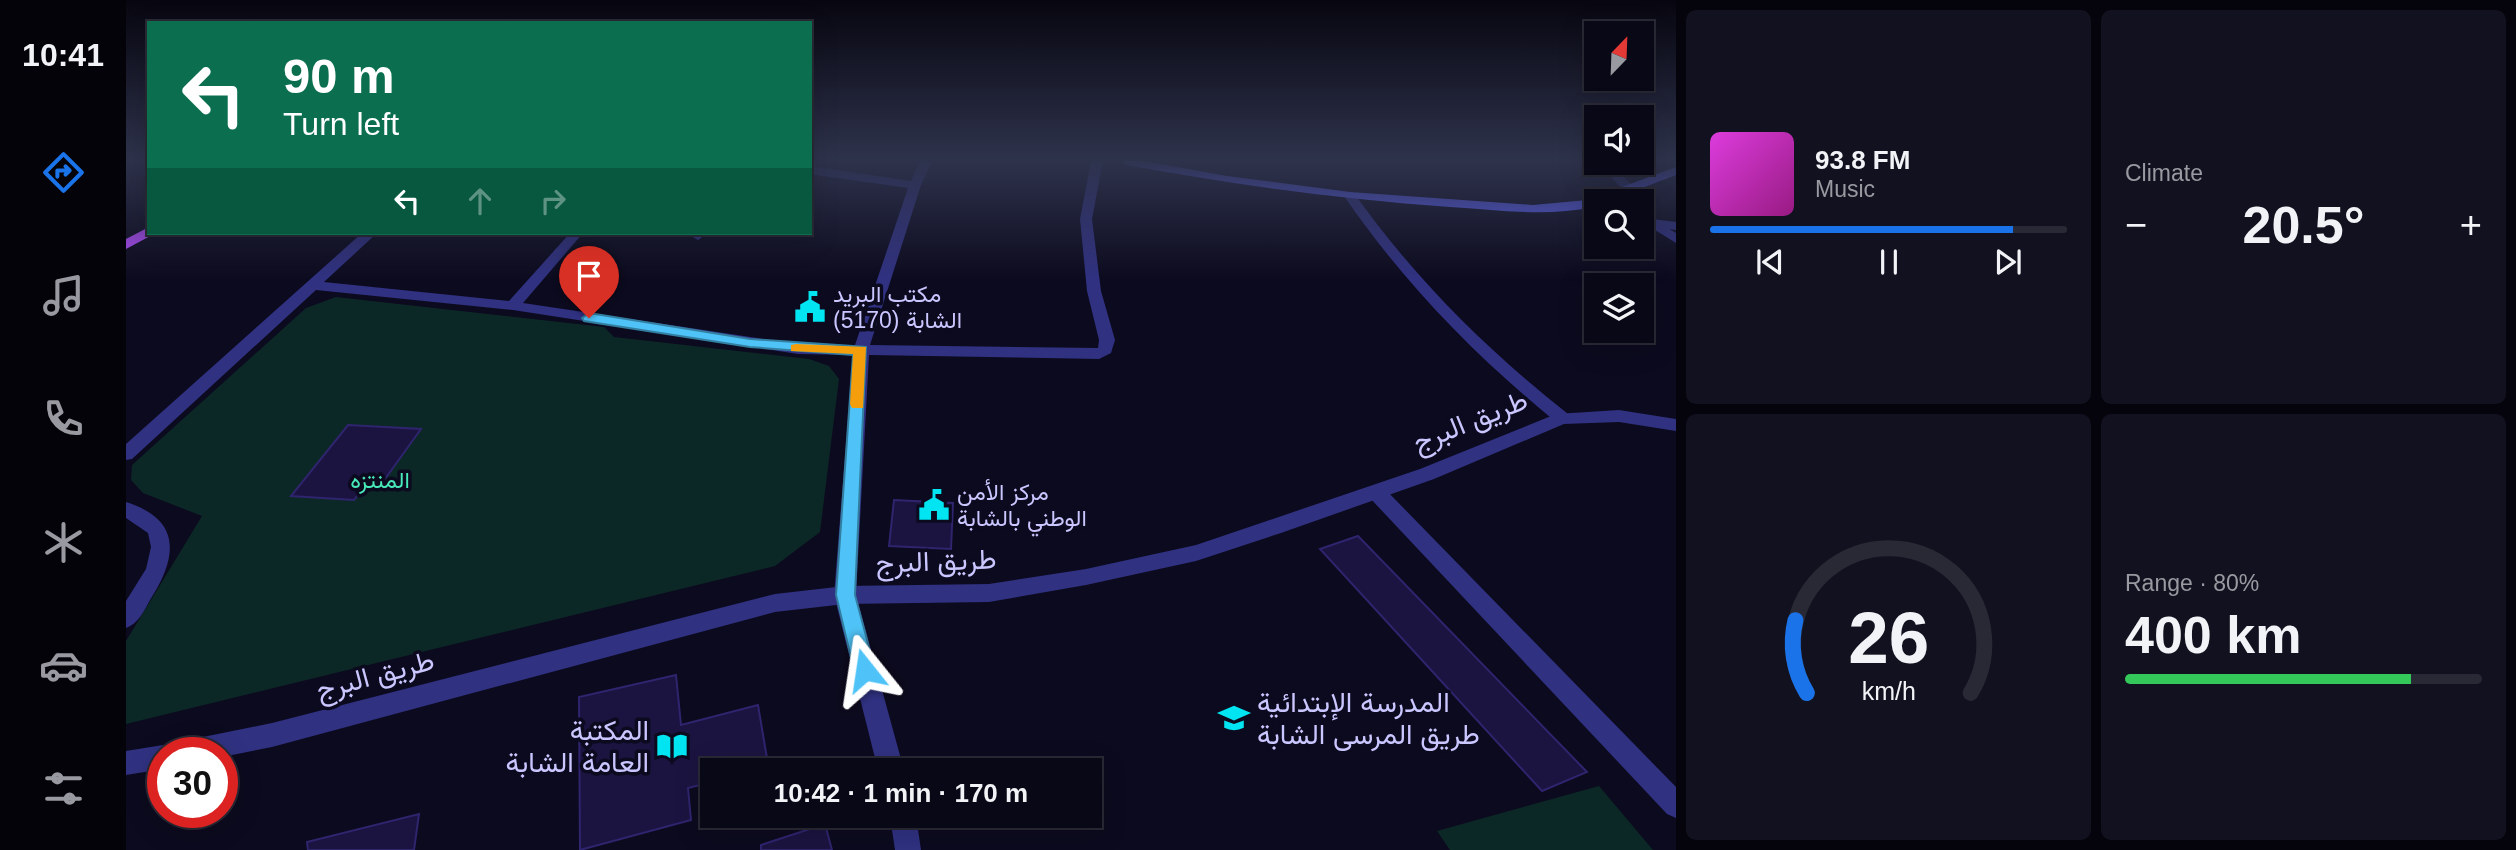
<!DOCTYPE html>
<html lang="en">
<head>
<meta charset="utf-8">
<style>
  :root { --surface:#090816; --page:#12111f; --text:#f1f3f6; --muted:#999aa1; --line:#292935; --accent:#1a73e8 }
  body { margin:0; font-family:Arial,Vazirmatn,sans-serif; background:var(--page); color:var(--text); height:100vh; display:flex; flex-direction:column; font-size:26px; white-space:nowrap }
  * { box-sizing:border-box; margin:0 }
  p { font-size:23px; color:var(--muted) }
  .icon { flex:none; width:38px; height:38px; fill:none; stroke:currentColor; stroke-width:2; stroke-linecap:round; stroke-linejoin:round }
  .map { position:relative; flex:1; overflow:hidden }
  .sheet { display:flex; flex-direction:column; gap:10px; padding:10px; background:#05040c; width:840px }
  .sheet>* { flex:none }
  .banner { position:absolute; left:21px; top:21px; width:665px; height:214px; border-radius:0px; box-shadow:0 7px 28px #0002,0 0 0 2px var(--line); background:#0b6e4f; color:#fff; overflow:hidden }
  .needle { width:46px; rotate:23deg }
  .tools { position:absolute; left:1458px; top:21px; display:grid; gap:14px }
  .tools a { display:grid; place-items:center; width:70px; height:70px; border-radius:0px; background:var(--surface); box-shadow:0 7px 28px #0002,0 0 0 2px var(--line); font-size:35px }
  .speed { position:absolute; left:21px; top:737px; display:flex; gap:14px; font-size:35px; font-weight:700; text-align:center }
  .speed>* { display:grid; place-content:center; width:91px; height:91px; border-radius:50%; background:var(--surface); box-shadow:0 7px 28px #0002,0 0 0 2px var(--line); line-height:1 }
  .speed .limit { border:10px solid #d22; background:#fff; color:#111 }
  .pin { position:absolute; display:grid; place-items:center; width:60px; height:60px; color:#fff; margin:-72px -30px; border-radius:50% 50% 50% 0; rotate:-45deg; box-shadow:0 0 7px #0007 }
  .pin .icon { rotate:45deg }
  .me { position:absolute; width:77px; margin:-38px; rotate:345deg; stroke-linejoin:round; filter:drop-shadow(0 0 5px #0008) }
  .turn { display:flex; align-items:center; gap:24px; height:147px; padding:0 21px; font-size:32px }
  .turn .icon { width:91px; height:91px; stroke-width:2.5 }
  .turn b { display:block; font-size:49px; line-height:60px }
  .lanes { display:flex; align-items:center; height:66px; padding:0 21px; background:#0003; justify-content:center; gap:35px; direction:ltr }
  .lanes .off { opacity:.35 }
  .big { font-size:52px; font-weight:600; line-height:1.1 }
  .sheet .tile { flex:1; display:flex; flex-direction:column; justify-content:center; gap:10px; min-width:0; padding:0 24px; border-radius:10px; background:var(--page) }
  .sheet .dial { align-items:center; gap:0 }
  .dial svg { height:182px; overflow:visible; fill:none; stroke:var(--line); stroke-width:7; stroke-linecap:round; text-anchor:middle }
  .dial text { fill:var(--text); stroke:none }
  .song { display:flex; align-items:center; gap:21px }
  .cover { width:84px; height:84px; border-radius:10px; background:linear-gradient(135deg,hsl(300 70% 55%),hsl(310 70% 35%)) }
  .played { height:7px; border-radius:4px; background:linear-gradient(90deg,var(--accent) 85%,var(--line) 85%) }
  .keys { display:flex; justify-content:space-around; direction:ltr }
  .heat { display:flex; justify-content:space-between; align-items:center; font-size:38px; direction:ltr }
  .charge { height:10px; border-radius:5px; background:linear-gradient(90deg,#34c759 80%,var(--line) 0) }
  .sheet .tiles { flex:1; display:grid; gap:10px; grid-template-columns:repeat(2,1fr) }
  .trip { position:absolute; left:574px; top:758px; width:402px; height:70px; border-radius:0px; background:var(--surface); box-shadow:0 7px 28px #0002,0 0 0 2px var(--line); font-weight:600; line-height:70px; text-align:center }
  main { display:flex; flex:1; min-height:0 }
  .tabs { display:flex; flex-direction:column; width:126px; justify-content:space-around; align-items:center; background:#040309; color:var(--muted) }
  .tabs .icon { width:49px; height:49px }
  .tabs .on { color:var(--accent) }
  .tabs b { font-size:32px; color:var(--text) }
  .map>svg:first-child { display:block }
  .green { fill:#0c2826 }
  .building { fill:#1b1440; stroke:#2f246e; stroke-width:2 }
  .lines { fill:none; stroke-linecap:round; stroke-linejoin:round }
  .minor { fill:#303181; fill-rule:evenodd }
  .tertiary { fill:#303181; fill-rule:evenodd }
  .secondary { fill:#5d61ff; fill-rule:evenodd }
  .primary { fill:#b44dff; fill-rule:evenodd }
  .route { fill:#4fc3f7; stroke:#337fa1; stroke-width:2 }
  .slow { fill:#f59e0b }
  .labels { text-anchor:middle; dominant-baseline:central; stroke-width:7; stroke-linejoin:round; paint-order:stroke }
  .poi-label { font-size:23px; fill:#cac6ff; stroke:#0c0a1e; text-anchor:start }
  .park-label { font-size:23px; fill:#48e9b9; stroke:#0c0a1e }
  .near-street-label { font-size:28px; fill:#cac6ff; stroke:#0c0a1e }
  .near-poi-label { font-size:28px; fill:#cac6ff; stroke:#0c0a1e; text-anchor:start }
</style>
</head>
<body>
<main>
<nav class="tabs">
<b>10:41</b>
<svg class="icon on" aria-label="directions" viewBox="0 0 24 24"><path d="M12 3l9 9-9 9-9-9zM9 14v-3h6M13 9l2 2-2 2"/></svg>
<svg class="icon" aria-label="music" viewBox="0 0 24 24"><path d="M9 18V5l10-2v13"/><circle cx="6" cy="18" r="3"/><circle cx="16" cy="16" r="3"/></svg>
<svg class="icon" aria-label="phone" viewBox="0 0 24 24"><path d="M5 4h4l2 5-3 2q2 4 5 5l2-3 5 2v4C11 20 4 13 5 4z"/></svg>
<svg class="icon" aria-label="climate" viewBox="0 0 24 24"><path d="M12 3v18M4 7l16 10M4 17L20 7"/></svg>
<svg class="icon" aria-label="car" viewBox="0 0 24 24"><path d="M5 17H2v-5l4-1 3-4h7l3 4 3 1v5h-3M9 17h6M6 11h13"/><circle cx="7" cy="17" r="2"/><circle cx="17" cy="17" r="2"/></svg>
<svg class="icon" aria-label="filters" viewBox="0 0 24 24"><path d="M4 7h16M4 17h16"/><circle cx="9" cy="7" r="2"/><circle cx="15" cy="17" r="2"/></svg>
</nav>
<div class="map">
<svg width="1550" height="850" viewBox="0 0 1550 850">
  <rect width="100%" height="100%" fill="#0c0a1e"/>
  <!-- green -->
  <g class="green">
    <polygon points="210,297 478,327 488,337 683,359 703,366 713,379 694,532 649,566 0,724 0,641 76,516 17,493 5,480 6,465 180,308"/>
    <polygon points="1473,786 1527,850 1324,850 1311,831"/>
  </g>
  <!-- building -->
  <g class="building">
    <polygon points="222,425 295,429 259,479 244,478 228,500 165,496"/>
    <polygon points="768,500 827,503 825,549 763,546"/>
    <polygon points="1232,536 1461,772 1416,791 1194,549"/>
    <polygon points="550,675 555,725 632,705 643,770 586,770 586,782 562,788 565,820 454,850 453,697"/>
    <polygon points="293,814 288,850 182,850 181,842"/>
    <polygon points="699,824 706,850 635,850 635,845"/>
  </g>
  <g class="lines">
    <!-- minor -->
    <g class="minor">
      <polygon points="794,161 806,161 795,185 744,345 972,348 973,340 961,291 954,219 965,161 977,161 966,219 975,291 989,340 985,353 973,359 743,355 730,595 778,770 752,770 708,595 727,355 672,354 387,310 190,290 6,459 0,460 0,444 236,233 251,233 198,282 383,301 444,233 457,233 397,303 672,344 729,345 782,188 684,174 684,166 785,181"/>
      <polygon points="1472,163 1484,163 1507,186 1507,192 1499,192"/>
      <path d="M1224,192l4,1c61,86 132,156 214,221l3,4 -3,4h-12c-82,-67 -152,-139 -212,-226z"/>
      <polygon points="1526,219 1550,222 1550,230 1521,226 1519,223"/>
      <polygon points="568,233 582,233 572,240 565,236"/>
      <polygon points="1250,485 1257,487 1550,787 1550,818 1541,814 1243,497 1241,492 1243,487"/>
      <path d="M0,502c57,18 51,56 24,98 -6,11 -12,24 -24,28v-27l20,-32 5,-22 -3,-14 -22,-15z"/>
      <polygon points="764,816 790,816 795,850 769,850"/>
    </g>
    <!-- tertiary -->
    <g class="tertiary">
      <polygon points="1516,213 1550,233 1550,243 1516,222"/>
      <polygon points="1493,410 1550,419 1550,431 1493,422 1438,424 1308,479 1155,533 1070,561 960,585 863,602 719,604 649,612 146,747 96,757 96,752 50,752 53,744 62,740 146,723 649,594 719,586 863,584 960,569 1070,545 1294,469 1430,414"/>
      <polygon points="37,745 46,749 47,752 37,752 37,769 0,775 0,751"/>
    </g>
    <!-- secondary -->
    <path class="secondary" d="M995,161h23l83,15 123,16 183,13 54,-5 89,-33v8l-68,26h-12l-3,6c-46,10 -96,3 -143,0 -109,-8 -216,-22 -323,-42z"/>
    <!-- primary -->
    <polygon class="primary" points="23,227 23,233 28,234 0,249 0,239"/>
  </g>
  <!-- sky -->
  <linearGradient id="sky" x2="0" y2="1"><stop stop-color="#070610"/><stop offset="0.57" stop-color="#2e334c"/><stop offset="1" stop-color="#2e334c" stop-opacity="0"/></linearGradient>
  <rect width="1550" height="280" fill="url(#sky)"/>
  <!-- route -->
  <polygon class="route" points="463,313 624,339 740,347 729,595 749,670 746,677 739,679 731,677 728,670 710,595 727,355 624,347 458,321 456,318"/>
  <!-- slow -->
  <polygon class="slow" points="670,344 740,347 737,408 726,408 724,404 727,354 665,351 665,345"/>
  <!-- icons -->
  <defs>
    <symbol id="civic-bare" viewBox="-9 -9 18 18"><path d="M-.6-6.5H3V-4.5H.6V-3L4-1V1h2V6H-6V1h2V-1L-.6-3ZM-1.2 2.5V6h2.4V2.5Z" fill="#00e5f1" stroke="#0c0a1e" stroke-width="2.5" paint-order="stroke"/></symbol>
    <symbol id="school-bare" viewBox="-9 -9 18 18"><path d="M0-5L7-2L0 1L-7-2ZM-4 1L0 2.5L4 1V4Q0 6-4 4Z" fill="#00e5f1" stroke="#0c0a1e" stroke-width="2.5" paint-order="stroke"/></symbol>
    <symbol id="library-bare" viewBox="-9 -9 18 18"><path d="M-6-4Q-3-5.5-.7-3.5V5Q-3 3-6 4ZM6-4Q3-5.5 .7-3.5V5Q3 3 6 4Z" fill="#00e5f1" stroke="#0c0a1e" stroke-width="2.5" paint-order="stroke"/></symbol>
  </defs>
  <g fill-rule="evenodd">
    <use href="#civic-bare" x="662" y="285" width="44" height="44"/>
    <use href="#civic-bare" x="786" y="483" width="44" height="44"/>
    <use href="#school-bare" x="1086" y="696" width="44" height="44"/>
    <use href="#library-bare" x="524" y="724" width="44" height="44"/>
  </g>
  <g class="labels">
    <!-- poi labels -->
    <g class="poi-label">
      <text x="707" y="294">مكتب البريد<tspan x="707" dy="26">الشابة (5170)</tspan></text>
      <text x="831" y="492">مركز الأمن<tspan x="831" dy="26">الوطني بالشابة</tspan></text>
    </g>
    <!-- park labels -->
    <g class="park-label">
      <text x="254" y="480">المنتزه</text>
    </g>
    <!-- near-street labels -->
    <g class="near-street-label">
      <text transform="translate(1344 421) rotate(-22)">طريق البرج</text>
      <text transform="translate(810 561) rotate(-2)">طريق البرج</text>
      <text transform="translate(249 675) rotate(-15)">طريق البرج</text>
    </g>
    <!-- near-poi labels -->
    <g class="near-poi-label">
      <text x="1131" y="702">المدرسة الإبتدائية<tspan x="1131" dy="32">طريق المرسى الشابة</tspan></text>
      <text x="523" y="730" text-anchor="end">المكتبة<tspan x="523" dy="32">العامة الشابة</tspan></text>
    </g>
  </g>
</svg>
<div class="tools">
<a><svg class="needle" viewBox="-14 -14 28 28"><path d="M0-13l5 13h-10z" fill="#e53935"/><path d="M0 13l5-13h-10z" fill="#999aa1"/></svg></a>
<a><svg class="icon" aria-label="sound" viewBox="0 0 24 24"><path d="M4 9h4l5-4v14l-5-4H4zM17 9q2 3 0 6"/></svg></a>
<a><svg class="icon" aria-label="search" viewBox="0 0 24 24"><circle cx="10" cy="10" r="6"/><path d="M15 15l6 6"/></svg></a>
<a><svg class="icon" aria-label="layers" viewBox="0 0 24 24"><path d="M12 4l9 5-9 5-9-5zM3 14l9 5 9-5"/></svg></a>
</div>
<div class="speed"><div class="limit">30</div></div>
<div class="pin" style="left:463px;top:318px;background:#d93025"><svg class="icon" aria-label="arrive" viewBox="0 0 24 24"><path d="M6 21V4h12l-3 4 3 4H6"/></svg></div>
<svg class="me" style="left:739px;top:670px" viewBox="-20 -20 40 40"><path d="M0-17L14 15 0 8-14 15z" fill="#4fc3f7" stroke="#fff" stroke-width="4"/></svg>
<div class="trip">10:42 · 1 min · 170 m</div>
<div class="banner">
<div class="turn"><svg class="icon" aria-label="left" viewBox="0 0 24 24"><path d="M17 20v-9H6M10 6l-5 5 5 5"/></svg><div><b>90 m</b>Turn left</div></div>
<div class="lanes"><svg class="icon" aria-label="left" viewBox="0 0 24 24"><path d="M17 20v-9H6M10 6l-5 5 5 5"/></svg><svg class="icon off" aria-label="ahead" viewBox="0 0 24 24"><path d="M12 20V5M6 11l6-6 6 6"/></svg><svg class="icon off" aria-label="right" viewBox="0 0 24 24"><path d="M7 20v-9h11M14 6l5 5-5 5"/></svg></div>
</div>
</div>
<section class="sheet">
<div class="tiles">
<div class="tile">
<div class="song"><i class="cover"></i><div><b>93.8 FM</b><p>Music</p></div></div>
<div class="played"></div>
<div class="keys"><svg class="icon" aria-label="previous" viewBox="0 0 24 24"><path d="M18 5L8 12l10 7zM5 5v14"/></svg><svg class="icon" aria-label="pause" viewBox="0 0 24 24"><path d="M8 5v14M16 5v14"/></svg><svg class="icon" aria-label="next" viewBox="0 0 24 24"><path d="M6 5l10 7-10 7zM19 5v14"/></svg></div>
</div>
<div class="tile"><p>Climate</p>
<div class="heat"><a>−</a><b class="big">20.5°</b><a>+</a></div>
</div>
<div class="tile dial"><svg viewBox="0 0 100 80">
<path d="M14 69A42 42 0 1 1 86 69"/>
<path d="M14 69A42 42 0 0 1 9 37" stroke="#1a73e8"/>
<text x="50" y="56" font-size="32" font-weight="700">26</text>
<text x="50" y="72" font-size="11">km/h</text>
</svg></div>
<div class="tile"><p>Range · 80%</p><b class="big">400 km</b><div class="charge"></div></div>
</div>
</section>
</main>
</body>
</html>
